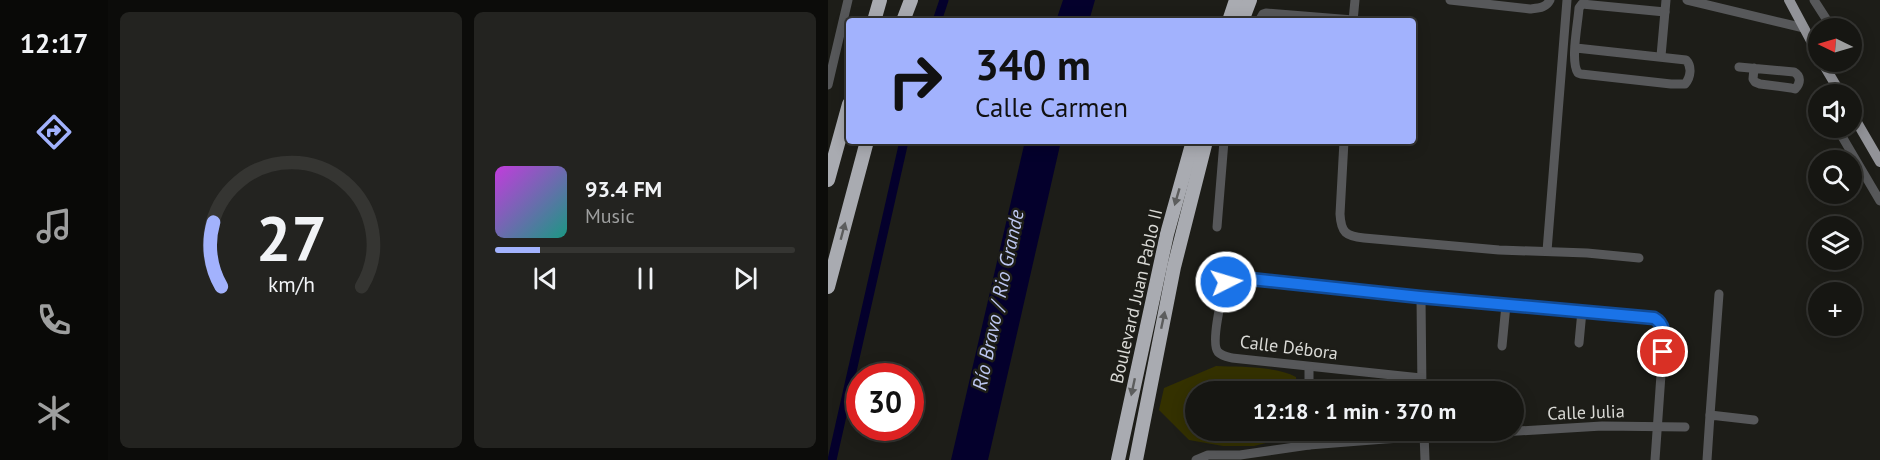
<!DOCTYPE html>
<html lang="en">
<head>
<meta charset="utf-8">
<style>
  :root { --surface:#161612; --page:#232320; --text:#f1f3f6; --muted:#9e9f9f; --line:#353532; --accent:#a2b2fd }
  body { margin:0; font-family:"PT Sans",sans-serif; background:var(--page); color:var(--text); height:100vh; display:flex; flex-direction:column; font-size:22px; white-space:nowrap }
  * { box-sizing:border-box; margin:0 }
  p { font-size:20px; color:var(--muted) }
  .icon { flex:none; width:33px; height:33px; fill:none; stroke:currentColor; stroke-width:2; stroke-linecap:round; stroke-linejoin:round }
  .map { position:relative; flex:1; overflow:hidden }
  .sheet { display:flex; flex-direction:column; gap:12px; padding:12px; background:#0c0c0a; width:720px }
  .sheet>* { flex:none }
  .top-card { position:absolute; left:18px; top:18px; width:570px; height:126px; border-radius:6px; box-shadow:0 3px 15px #0003,0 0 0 2px var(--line); background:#a2b2fd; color:#111; overflow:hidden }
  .needle { width:39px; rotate:275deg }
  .fabs { position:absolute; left:980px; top:18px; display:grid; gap:12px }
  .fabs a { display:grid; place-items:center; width:54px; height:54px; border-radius:50%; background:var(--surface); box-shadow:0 3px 15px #0003,0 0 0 2px var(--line); font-size:30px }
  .speed { position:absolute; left:18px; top:363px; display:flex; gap:12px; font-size:30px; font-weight:700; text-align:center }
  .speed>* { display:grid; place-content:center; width:78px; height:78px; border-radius:50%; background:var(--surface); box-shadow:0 3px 15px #0003,0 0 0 2px var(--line); line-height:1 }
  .speed .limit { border:9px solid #d22; background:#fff; color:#111 }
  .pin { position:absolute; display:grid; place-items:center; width:51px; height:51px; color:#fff; margin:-26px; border:3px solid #fff; border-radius:50%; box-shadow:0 2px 6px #0007 }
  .me { position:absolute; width:66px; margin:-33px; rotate:85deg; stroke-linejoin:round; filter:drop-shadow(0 0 4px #0008) }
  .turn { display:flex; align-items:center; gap:21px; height:126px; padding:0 30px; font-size:27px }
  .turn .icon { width:78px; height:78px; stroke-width:2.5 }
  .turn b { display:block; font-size:42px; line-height:51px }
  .sheet .widget { flex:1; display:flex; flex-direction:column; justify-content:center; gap:9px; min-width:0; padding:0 21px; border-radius:9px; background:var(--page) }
  .sheet .dial { align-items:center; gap:0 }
  .dial svg { height:156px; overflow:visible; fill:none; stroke:var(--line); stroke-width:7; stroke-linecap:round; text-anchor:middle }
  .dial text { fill:var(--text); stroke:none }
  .song { display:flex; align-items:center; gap:18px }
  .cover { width:72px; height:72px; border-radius:9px; background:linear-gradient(135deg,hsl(290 70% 55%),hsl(170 70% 35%)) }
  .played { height:6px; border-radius:3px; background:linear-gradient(90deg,var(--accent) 15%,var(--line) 15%) }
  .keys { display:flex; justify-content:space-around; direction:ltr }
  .sheet .tiles { flex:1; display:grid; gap:12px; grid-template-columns:repeat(2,1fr) }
  .trip { position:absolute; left:357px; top:381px; width:339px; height:60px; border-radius:30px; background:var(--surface); box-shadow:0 3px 15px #0003,0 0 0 2px var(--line); font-weight:800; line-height:60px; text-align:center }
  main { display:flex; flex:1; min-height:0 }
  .dock { display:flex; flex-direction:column; width:108px; justify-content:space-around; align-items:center; background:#090907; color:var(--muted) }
  .dock .icon { width:42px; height:42px }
  .dock .current { color:var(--accent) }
  .dock b { font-size:27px; color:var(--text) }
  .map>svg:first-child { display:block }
  .green { fill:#343100 }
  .water { fill:#04002c }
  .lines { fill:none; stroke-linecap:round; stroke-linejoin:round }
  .canal { stroke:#04002c; stroke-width:9 }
  .minor { stroke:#57585a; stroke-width:9 }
  .major { stroke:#929398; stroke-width:10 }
  .highway { stroke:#a9abb1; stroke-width:14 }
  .oneway { fill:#5c5d5d }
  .route-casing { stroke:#114b97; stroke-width:15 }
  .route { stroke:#1a73e8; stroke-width:10 }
  .labels { text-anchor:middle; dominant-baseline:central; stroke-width:5; stroke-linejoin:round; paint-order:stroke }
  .street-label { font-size:18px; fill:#dadad6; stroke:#1d1d18 }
  .water-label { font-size:20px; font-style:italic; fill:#bdc7f1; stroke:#1d1d18 }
</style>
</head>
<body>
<main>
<nav class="dock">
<b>12:17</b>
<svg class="icon current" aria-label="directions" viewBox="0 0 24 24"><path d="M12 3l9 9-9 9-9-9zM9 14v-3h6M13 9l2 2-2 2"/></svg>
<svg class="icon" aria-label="music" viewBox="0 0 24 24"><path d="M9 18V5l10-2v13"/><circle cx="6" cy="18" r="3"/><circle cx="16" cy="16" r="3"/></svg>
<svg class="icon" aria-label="phone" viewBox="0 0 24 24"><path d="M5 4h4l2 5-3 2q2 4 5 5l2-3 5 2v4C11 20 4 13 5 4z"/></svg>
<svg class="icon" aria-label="climate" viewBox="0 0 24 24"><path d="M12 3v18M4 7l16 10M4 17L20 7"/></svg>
</nav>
<section class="sheet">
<div class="tiles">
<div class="widget dial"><svg viewBox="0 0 100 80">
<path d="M14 69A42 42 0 1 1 86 69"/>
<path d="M14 69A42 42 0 0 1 10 36" stroke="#a2b2fd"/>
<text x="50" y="56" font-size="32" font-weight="700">27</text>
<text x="50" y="72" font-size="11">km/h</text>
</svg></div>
<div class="widget">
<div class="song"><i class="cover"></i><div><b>93.4 FM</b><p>Music</p></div></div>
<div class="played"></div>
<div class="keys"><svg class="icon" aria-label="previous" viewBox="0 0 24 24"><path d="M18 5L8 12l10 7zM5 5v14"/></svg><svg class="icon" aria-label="pause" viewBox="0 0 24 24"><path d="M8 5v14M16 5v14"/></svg><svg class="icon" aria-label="next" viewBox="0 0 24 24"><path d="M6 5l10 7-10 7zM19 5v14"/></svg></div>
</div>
</div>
</section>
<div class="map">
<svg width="1052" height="460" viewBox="0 0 1052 460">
  <rect width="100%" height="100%" fill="#1d1d18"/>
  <!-- green -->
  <path class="green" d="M388,366c24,1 59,0 80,11l1,14 -101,1v38h102v5l-44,11h-31l-34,-6 -30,-30 5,-22z"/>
  <!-- water -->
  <g class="water">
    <polygon points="235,0 267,0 261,21 228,21"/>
    <polygon points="197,141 233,141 160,460 123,460"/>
  </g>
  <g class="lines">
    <!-- canal -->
    <g class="canal">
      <polyline points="109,21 116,0"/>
      <polyline points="4,460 76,141"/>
    </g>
    <!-- minor -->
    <g class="minor">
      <path d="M622,0l80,9c9,-1 16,-1 20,-9"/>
      <polyline points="859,0 976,28"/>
      <polyline points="986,0 1004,28"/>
      <polyline points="431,21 435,14 438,13 525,20"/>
      <polyline points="525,21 527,0"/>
      <path d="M748,48l110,12c6,6 5,17 -1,24h-14l-90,-10 -3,-1c-8,-12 0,-49 1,-65l3,-4 83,8"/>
      <polyline points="833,56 838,0"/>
      <path d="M911,67l55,5c7,4 7,11 1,17l-4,-1 -31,-4 -5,-2 -2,-3 1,-11"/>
      <polyline points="0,85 20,0"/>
      <polyline points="1009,128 1052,201"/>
      <path d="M516,141l-4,73c1,19 6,22 24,24l135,12 88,3 52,5"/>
      <polyline points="389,227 396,141"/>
      <polyline points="719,251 739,0"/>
      <polyline points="593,297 594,392"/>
      <polyline points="751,343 754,311"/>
      <polyline points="674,346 678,305"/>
      <path d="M593,378l-189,-20c-4,-1 -10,-2 -14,-6 -8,-9 5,-60 8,-73l6,-2 189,20 233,21 7,6 3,8 -9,128"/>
      <polyline points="481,392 481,367"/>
      <polyline points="882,415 891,294"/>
      <polyline points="481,430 481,445"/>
      <polyline points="596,433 597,460"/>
      <polyline points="368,460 380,455 412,455 481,445 557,439 774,426 857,427"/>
      <polyline points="879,460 882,415 926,420"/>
    </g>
    <!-- major -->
    <g class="major">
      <polyline points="961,0 990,54"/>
      <polyline points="994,62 1013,94"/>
      <polyline points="1023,112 1052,162"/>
    </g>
    <!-- highway -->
    <g class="highway">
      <polyline points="46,21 52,0"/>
      <polyline points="75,21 83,0"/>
      <polyline points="401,21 408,0"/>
      <polyline points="414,21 422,0"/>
      <polyline points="0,180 21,104"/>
      <polyline points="0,287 39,141"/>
      <polyline points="290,460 339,234 365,141"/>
      <polyline points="308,460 346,267 378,141"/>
    </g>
  </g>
  <!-- one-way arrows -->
  <defs><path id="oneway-solid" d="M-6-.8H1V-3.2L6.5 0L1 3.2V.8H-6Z" transform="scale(1.5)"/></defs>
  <g class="oneway">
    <use href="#oneway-solid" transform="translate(349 197) rotate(106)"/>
    <use href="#oneway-solid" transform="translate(15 231) rotate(-75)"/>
    <use href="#oneway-solid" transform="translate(335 320) rotate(-78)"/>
    <use href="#oneway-solid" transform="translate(305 387) rotate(102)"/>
  </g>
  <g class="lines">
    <defs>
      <path id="route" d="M398,282v-3l6,-2 188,20 234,21c13,7 9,21 9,34"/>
    </defs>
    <!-- route casing -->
    <use href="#route" class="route-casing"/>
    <!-- route -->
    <use href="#route" class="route"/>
  </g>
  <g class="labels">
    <!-- street labels -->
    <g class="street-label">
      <text transform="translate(308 296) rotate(-77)">Boulevard Juan Pablo II</text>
      <text transform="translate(461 347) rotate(7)">Calle Débora</text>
      <text transform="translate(758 412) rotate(-2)">Calle Julia</text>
    </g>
    <!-- water labels -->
    <g class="water-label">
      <text transform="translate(170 300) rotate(-78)">Río Bravo / Rio Grande</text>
    </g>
  </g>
</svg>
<div class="fabs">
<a><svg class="needle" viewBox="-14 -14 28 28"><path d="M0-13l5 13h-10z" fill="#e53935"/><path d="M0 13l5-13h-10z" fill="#9e9f9f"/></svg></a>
<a><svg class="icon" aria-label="sound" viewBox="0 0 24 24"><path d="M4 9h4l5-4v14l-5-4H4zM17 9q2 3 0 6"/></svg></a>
<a><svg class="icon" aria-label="search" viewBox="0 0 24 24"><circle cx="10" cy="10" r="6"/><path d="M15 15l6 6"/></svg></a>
<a><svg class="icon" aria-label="layers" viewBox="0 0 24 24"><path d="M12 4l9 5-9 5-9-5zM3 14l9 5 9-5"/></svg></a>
<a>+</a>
</div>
<div class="speed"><div class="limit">30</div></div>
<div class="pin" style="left:835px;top:352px;background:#d93025"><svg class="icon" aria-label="arrive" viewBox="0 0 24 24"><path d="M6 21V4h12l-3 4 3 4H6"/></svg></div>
<svg class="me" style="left:398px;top:282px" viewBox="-20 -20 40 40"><circle r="17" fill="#1a73e8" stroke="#fff" stroke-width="3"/><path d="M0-11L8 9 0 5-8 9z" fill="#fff"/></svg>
<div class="trip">12:18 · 1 min · 370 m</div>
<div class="top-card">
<div class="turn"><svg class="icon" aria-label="right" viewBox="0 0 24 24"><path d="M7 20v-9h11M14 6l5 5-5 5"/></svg><div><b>340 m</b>Calle Carmen</div></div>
</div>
</div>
</main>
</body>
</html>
